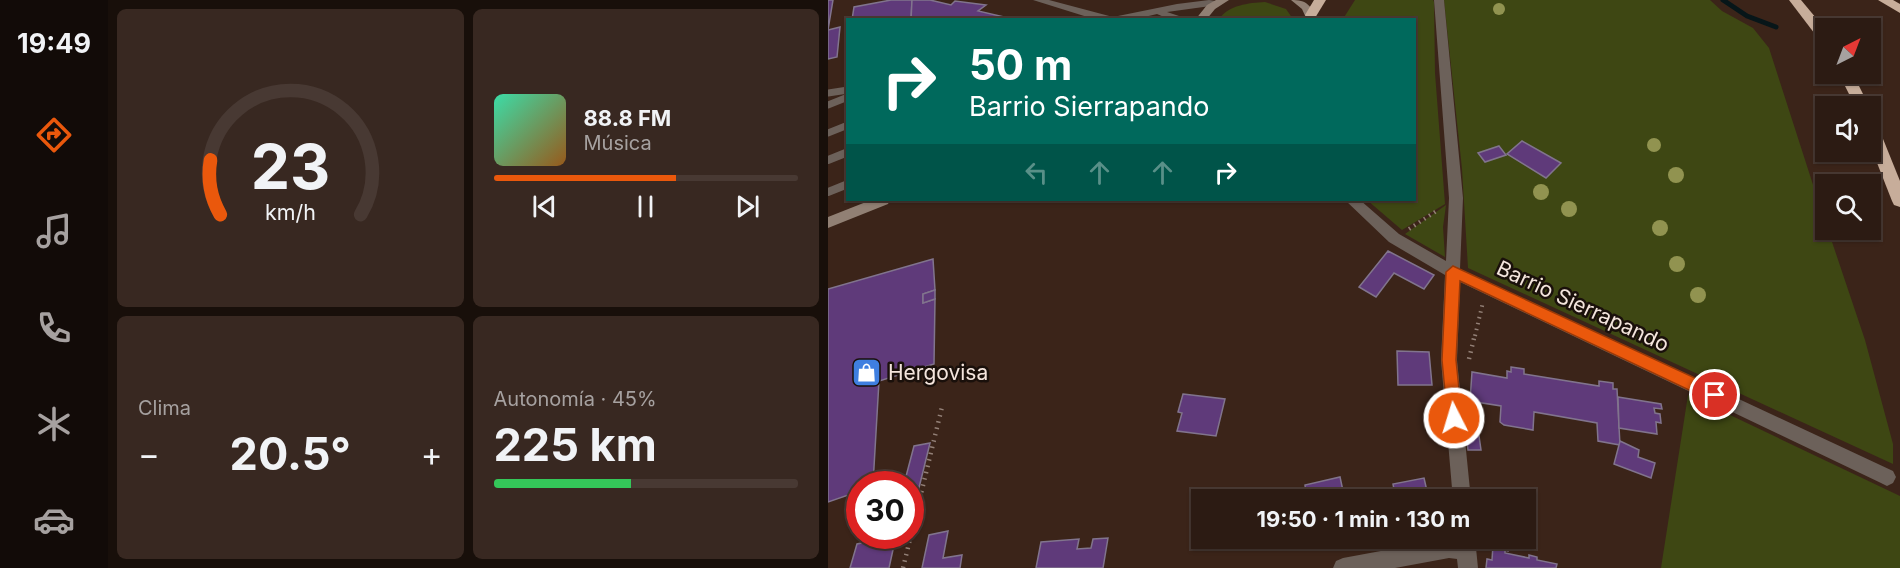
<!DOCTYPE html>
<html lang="es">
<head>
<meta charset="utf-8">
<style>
  :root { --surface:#2c1b13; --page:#382821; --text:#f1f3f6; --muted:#a6a1a0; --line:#483933; --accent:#ea580c }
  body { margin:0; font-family:Inter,sans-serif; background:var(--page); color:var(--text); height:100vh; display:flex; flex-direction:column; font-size:22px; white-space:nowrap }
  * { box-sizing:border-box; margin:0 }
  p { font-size:20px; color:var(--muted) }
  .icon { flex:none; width:33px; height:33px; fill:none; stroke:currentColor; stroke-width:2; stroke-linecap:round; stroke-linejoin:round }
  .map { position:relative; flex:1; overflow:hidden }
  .sheet { display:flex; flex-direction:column; gap:9px; padding:9px; background:#180f0a; width:720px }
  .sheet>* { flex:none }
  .banner { position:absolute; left:18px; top:18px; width:570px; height:183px; border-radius:0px; box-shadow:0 2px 4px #0004,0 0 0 2px var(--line); background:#00695c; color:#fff; overflow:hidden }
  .needle { width:39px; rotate:42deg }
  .controls { position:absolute; left:987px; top:18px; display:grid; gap:12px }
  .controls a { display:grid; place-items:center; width:66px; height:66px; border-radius:0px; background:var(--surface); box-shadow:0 2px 4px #0004,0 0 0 2px var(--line); font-size:30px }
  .speed { position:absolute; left:18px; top:471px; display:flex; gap:12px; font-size:30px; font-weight:700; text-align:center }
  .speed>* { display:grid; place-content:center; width:78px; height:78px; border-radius:50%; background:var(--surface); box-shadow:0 2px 4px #0004,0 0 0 2px var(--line); line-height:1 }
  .speed .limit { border:9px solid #d22; background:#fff; color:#111 }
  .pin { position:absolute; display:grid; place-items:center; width:51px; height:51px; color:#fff; margin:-26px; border:3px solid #fff; border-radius:50%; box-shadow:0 2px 6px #0007 }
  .me { position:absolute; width:66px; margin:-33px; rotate:355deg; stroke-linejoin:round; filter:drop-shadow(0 0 4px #0008) }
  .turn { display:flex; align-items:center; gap:21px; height:126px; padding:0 24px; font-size:27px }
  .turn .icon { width:78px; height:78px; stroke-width:2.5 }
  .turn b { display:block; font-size:42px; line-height:51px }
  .lanes { display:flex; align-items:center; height:57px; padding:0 24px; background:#0003; justify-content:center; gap:30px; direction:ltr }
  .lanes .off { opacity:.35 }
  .big { font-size:45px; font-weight:700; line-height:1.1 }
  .sheet .tile { flex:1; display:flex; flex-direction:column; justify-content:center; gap:9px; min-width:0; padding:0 21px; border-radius:9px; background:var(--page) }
  .sheet .dial { align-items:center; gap:0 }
  .dial svg { height:156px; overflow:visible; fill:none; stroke:var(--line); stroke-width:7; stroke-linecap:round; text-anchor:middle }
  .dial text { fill:var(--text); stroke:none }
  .song { display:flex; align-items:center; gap:18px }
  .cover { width:72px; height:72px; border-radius:9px; background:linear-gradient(135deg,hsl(160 70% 55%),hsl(30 70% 35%)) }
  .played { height:6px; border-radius:3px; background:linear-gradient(90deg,var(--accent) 60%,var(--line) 60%) }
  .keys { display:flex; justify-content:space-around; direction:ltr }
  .heat { display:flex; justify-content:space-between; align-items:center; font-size:33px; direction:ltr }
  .charge { height:9px; border-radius:4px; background:linear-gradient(90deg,#34c759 45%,var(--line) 0) }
  .sheet .tiles { flex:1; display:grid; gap:9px; grid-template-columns:repeat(2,1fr) }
  .trip { position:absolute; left:363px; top:489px; width:345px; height:60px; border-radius:0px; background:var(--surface); box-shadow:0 2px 4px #0004,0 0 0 2px var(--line); font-weight:700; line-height:60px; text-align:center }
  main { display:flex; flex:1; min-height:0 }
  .dock { display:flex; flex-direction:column; width:108px; justify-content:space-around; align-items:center; background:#120b08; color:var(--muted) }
  .dock .icon { width:42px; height:42px }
  .dock .active { color:var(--accent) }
  .dock b { font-size:27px; color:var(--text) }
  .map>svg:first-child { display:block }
  .green { fill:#3e4713 }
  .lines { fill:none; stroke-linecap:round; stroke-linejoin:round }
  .stream { stroke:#071619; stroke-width:5 }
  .building { fill:#5f3a7a; stroke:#81748d; stroke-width:1.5 }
  .path-far1 { stroke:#938077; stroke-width:4; stroke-dasharray:1.5 4.5; stroke-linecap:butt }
  .path { stroke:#938077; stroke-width:4.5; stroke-dasharray:1.5 5; stroke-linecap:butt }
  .service-far1 { stroke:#6c615a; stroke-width:7 }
  .service { stroke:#6c615a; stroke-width:8 }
  .minor { fill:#6c615a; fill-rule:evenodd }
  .secondary { fill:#918074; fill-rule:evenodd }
  .motorway { fill:#c7ad9a; fill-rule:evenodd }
  .tree { fill:#919350 }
  .route { fill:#ea580c; stroke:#983908; stroke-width:1.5 }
  .labels { text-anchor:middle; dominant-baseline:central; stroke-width:5; stroke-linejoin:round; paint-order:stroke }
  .street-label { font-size:21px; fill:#f4e5dd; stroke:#1a100b }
  .poi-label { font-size:21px; fill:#f4e5dd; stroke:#1a100b; text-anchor:start }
</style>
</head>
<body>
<main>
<nav class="dock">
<b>19:49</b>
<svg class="icon active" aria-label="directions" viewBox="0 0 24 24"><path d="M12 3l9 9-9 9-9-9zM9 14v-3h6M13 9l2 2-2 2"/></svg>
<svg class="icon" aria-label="music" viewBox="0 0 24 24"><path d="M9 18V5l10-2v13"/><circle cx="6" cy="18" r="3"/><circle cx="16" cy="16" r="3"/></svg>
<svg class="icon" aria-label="phone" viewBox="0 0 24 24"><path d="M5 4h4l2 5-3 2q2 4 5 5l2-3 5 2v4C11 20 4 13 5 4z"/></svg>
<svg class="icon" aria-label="climate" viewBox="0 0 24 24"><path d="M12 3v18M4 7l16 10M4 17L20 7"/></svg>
<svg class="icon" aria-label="car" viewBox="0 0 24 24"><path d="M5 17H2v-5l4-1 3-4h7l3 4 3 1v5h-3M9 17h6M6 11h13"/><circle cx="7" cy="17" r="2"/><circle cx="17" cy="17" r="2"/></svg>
</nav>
<section class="sheet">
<div class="tiles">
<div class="tile dial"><svg viewBox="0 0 100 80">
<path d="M14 69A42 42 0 1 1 86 69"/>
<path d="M14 69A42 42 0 0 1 9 41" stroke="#ea580c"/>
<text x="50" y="56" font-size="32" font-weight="700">23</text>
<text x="50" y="72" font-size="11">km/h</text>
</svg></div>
<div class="tile">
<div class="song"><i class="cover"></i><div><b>88.8 FM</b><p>Música</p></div></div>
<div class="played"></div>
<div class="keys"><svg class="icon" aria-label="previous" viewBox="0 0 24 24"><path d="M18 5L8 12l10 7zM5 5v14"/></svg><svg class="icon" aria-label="pause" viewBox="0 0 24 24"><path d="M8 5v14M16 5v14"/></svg><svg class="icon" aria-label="next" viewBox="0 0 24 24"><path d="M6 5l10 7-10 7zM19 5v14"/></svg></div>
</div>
<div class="tile"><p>Clima</p>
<div class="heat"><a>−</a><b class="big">20.5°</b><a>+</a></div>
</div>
<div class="tile"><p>Autonomía · 45%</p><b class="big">225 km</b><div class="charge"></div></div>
</div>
</section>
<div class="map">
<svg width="1072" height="568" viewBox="0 0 1072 568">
  <rect width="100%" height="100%" fill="#3b2419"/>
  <!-- green -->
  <g class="green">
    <polygon points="527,0 605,0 606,2 607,73 617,204 574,230 539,200 586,200 586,20 515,19"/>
    <polygon points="616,0 882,0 894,11 925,28 941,48 997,222 998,230 1000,230 1037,340 1065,444 1065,464 640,268 634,169"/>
    <path d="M437,2l21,7 7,10h-74c10,-14 29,-16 46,-17z"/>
    <polygon points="618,205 615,227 617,257 577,234"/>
    <polygon points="860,395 1072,496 1072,568 833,568"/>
  </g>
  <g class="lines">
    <!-- stream -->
    <polyline class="stream" points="895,0 919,16 948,27"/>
  </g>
  <!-- building -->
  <g class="building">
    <polygon points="0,0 5,0 0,30"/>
    <polygon points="63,0 84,0 83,20 24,20 26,7"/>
    <polygon points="84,0 102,0 123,5 127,1 158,5 150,11 189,20 83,20"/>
    <polygon points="12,27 9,57 0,59 0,30"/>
    <polygon points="694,141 733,163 718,178 679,154"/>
    <polygon points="671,146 678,155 657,162 650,153"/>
    <polygon points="560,251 606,275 596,289 566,273 548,297 531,287"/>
    <polygon points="105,259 107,290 95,294 95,303 107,299 106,364 51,381 45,484 32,484 32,491 0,502 0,289"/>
    <polygon points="107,290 107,299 95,303 95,294"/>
    <polygon points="569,351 601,352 604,385 570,385"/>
    <polygon points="683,367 696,369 696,374 771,386 771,381 785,383 785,389 789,389 792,445 770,441 769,423 706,412 705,430 676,425 672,422 673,406 642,401 644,372 679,378 679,371 683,372"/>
    <polygon points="355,394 397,399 388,436 349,431 354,413 350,412"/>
    <polygon points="790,397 833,404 834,409 826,408 827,413 832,414 833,423 828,422 829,434 791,428"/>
    <polygon points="636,415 648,415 653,450 640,450"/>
    <polygon points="792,441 811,450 810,457 827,463 823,478 786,464"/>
    <polygon points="102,443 87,504 82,505 82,484 76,484 86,446"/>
    <polygon points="512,477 517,500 465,500 465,496 478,493 477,485"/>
    <polygon points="596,478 601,500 568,500 565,484"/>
    <polygon points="120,531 115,558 134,555 132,568 94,568 101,535"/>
    <polygon points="68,536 61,568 22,568 29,544"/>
    <polygon points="280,538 275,568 208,568 213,542 251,539 249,549 263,548 265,539"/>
    <polygon points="469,538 510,538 471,548"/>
    <polygon points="653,538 681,538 680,551 677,550 677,553 701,558 701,555 709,557 709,560 729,564 728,568 658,568 659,559 664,560 665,545"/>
  </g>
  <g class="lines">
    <!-- path-far1 -->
    <g class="path-far1">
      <polyline points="581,229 610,210"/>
      <polyline points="647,336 655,302"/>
    </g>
    <!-- path -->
    <g class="path">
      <polyline points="641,359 647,334"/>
      <polyline points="75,568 114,407"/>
    </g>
    <!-- service-far1 -->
    <g class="service-far1">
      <polyline points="0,93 20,90"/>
      <polyline points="0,105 20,97"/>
      <polyline points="0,133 20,125"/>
    </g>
    <!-- service -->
    <g class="service">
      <polyline points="0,160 20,152"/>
      <polyline points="0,192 20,184"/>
    </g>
    <!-- minor -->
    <g class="minor">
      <polygon points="205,0 221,0 285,17 349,4 381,0 395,2 390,5 339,12 363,20 343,20 329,14 304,20 269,20"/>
      <polygon points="606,0 616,0 635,198 632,269 1065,471 1068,477 1065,483 1059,486 1053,483 632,282 629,360 643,500 625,500 613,360 617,275 561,242 517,200 532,200 571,234 618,261 621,198"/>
      <polygon points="623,538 647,538 650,568 630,568 629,559 621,558 567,568 505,568 508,561 515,558"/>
    </g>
    <!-- secondary -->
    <g class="secondary">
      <polygon points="388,0 401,0 387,9 378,20 367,20 379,5"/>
      <path d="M463,0c16,0 20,5 26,20h-10l-5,-11z"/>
      <polygon points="43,200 62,200 60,204 0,228 0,217"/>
    </g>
    <!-- motorway -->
    <g class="motorway">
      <polygon points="486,0 498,0 487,18 479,18 477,15"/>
      <polygon points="961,0 973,0 998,30 998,43 993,42"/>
      <polygon points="1050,0 1065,0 1072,4 1072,13"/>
      <polygon points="1011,74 1025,74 1041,106 1027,106"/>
      <polygon points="1042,119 1049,124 1072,181 1072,207 1066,205 1064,201 1042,145"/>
    </g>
  </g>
  <!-- trees -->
  <g class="tree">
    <circle cx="671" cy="9" r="6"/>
    <circle cx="826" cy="145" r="7"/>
    <circle cx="848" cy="175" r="8"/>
    <circle cx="713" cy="192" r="8"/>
    <circle cx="741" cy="209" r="8"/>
    <circle cx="832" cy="228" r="8"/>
    <circle cx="849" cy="264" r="8"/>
    <circle cx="870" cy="295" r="8"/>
  </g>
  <!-- route -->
  <polygon class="route" points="625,266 893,390 895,395 893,400 887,403 882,400 632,281 628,360 634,418 631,423 626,426 620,423 614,360 618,272"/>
  <!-- icons -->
  <defs>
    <symbol id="shop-square" viewBox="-11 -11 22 22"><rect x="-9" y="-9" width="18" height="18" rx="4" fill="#3f7fe0" stroke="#1a100b"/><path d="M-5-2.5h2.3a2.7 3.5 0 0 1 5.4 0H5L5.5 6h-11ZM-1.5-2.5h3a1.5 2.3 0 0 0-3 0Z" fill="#fff"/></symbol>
  </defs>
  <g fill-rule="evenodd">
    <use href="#shop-square" x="22" y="356" width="33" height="33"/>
  </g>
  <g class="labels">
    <!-- street labels -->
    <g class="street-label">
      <text transform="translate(755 306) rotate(25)">Barrio Sierrapando</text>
    </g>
    <!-- poi labels -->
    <g class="poi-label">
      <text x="60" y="372">Hergovisa</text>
    </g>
  </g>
</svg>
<div class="controls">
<a><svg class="needle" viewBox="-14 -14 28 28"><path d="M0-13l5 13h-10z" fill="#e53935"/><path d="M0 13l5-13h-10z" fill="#a6a1a0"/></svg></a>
<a><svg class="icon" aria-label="sound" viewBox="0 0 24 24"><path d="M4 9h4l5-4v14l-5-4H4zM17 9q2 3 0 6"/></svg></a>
<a><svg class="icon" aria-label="search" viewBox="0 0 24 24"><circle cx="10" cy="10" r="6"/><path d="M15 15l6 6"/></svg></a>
</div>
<div class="speed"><div class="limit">30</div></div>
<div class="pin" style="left:887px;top:395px;background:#d93025"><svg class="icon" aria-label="arrive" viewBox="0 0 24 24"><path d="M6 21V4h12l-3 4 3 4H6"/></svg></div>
<svg class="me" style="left:626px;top:418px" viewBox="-20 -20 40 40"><circle r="17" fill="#ea580c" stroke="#fff" stroke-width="3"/><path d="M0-11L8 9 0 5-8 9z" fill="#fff"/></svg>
<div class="trip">19:50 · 1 min · 130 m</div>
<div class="banner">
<div class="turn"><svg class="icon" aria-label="right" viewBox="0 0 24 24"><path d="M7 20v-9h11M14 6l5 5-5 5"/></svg><div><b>50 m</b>Barrio Sierrapando</div></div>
<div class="lanes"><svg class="icon off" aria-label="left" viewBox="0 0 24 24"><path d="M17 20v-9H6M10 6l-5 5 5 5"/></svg><svg class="icon off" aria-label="ahead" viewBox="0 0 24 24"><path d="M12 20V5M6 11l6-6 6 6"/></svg><svg class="icon off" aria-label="ahead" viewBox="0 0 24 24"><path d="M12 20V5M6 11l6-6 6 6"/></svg><svg class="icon" aria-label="right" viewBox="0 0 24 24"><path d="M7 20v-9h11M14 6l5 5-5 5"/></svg></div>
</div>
</div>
</main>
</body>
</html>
